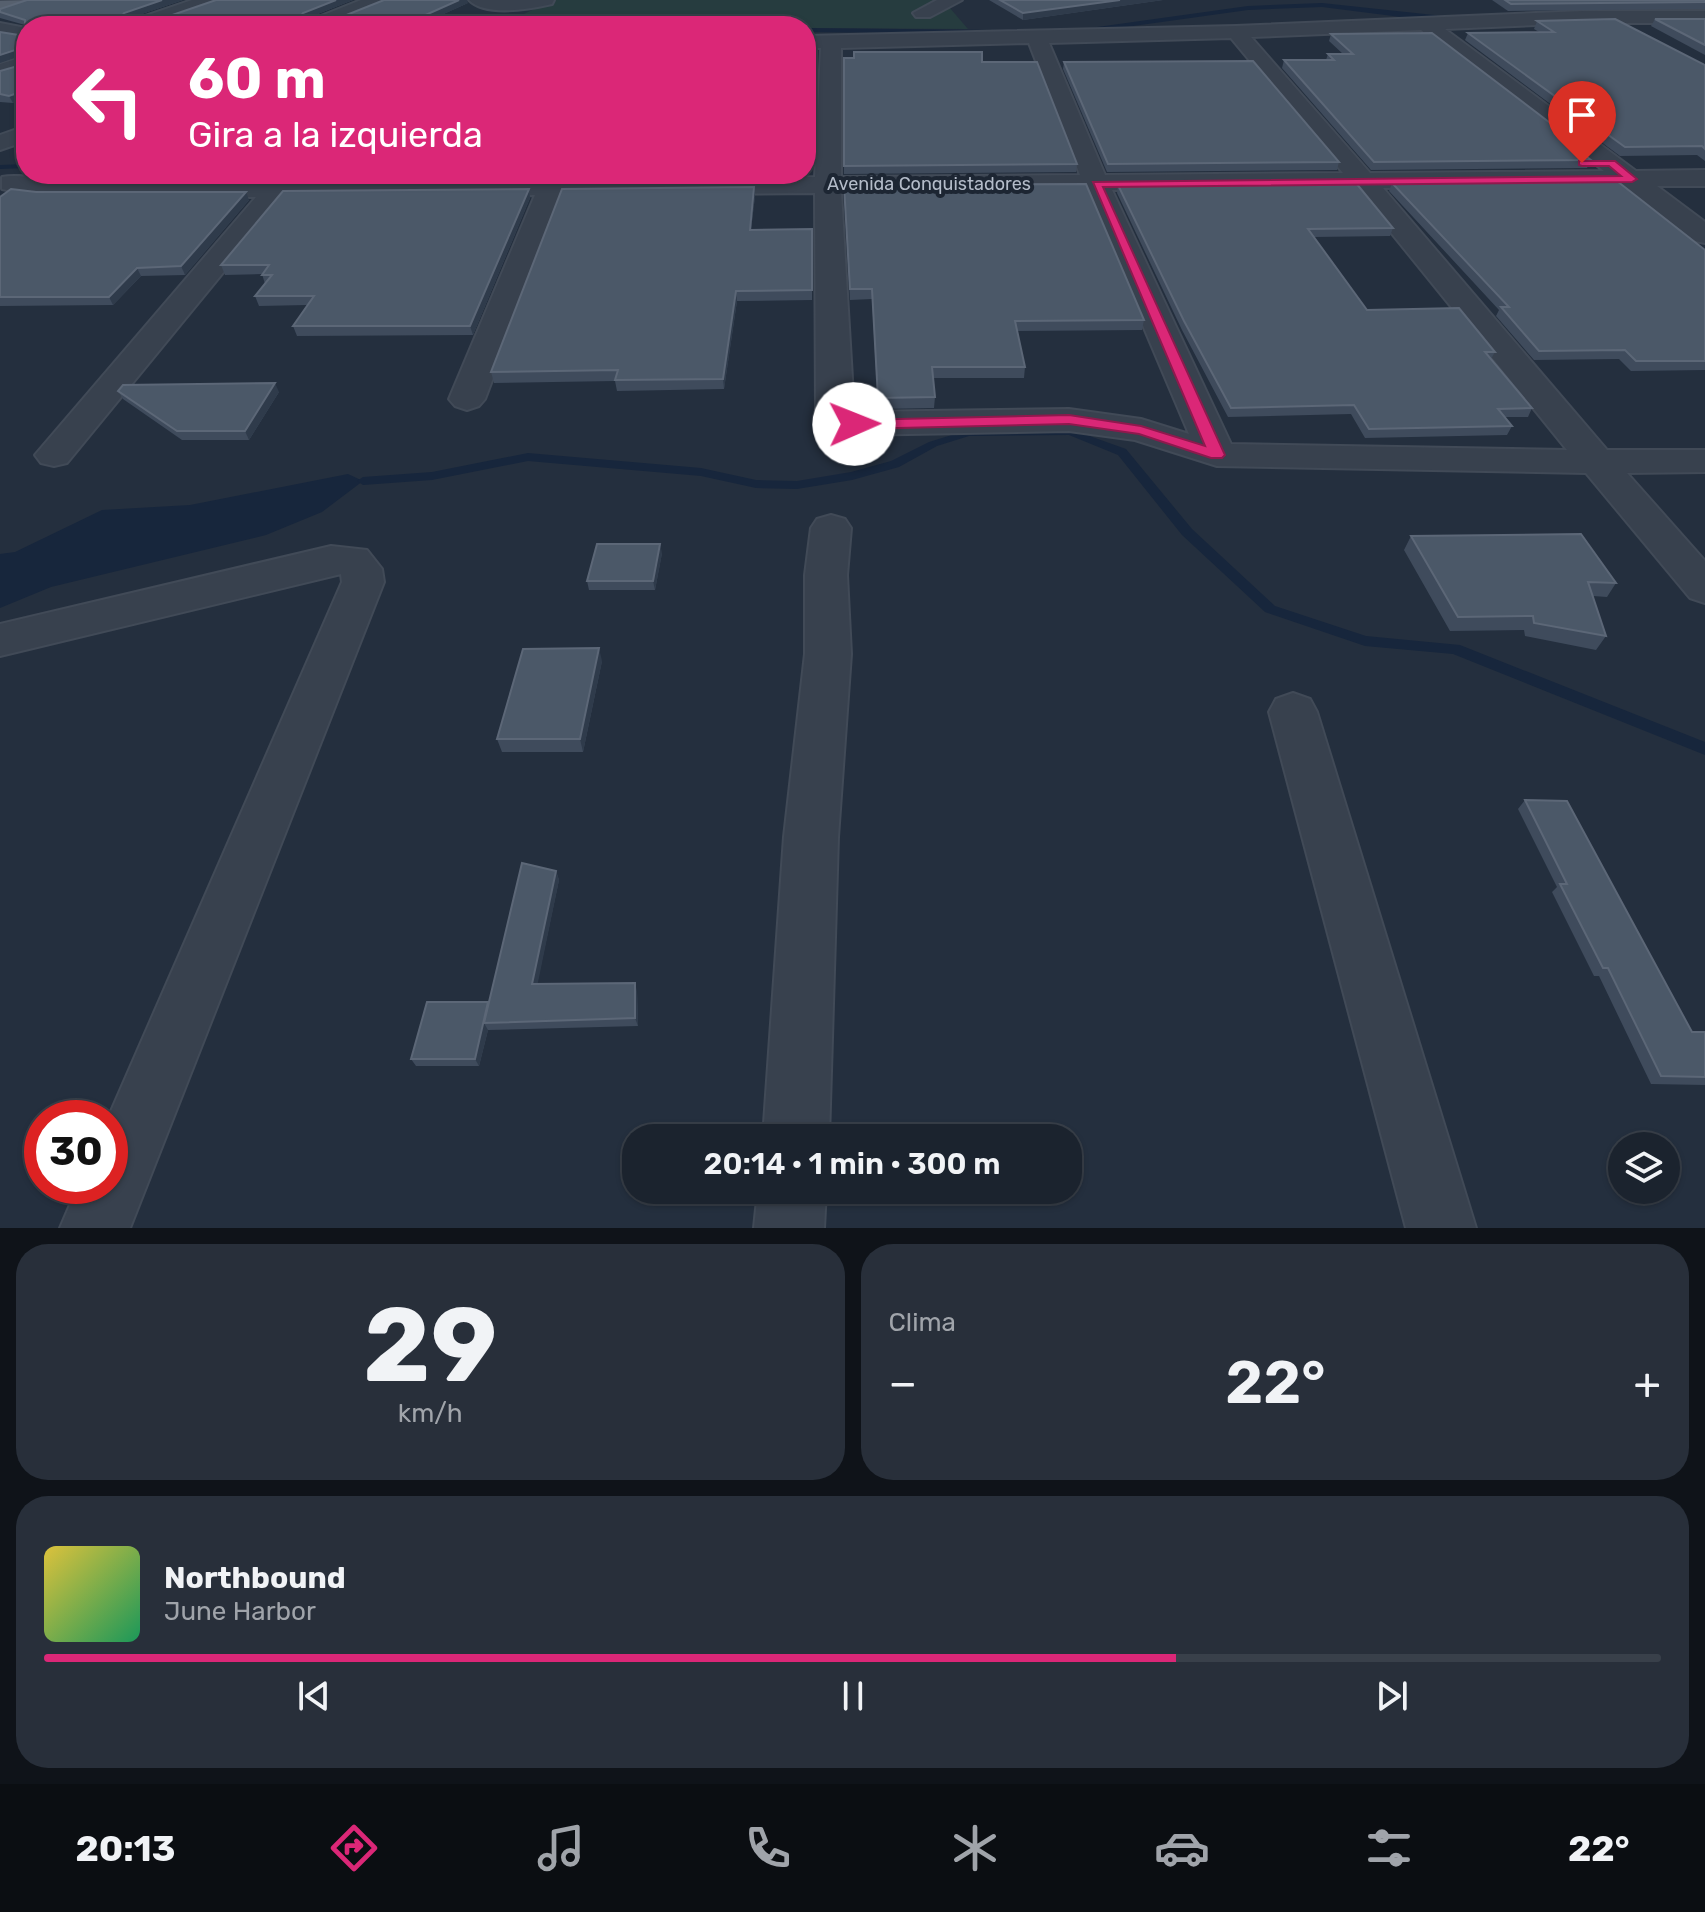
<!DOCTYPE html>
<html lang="es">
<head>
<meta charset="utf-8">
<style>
  :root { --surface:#1b232e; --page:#282f3a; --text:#f1f3f6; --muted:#a0a4aa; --line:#39404a; --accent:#db2777 }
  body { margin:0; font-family:Rubik,sans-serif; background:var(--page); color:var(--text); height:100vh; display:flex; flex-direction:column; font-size:30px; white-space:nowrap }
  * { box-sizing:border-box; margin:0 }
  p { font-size:26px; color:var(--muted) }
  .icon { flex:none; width:44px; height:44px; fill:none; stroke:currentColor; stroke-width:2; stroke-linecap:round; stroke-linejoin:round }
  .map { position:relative; height:1228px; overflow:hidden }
  .sheet { display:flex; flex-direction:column; gap:16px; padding:16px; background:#0f1319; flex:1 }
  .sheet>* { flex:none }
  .top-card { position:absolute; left:16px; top:16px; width:800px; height:168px; border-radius:32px; box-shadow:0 2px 6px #0004,0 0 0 2px var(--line); background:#db2777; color:#fff; overflow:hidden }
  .controls { position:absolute; left:1608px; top:1132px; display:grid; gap:16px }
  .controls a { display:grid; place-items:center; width:72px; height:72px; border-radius:50%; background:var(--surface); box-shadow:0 2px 6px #0004,0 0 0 2px var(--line); font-size:40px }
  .speed { position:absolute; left:24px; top:1100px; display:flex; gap:16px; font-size:40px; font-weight:700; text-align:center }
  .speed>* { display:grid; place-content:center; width:104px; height:104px; border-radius:50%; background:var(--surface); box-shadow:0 2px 6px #0004,0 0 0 2px var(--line); line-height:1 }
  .speed .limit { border:12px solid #d22; background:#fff; color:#111 }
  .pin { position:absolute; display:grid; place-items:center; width:68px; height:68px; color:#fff; margin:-82px -34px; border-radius:50% 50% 50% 0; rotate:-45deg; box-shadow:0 0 8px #0007 }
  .pin .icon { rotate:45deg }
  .me { position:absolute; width:88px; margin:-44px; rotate:89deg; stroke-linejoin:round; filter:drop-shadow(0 0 6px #0008) }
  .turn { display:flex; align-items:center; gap:28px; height:168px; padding:0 40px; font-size:36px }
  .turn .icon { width:104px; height:104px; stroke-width:2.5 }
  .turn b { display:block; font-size:56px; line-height:68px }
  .big { font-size:60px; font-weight:600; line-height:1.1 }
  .sheet .tile { flex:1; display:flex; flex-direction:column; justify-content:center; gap:12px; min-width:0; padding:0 28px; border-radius:32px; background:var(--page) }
  .sheet .dial { align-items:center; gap:0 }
  .dial b { font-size:104px; line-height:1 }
  .song { display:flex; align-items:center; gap:24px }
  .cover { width:96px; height:96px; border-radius:12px; background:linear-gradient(135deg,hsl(50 70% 55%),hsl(150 70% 35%)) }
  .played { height:8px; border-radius:4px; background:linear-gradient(90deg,var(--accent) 70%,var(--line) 70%) }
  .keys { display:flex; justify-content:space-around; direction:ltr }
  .heat { display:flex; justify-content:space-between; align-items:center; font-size:44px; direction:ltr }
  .sheet .tiles { flex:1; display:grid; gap:16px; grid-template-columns:1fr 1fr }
  .tile:last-child { grid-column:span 2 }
  .trip { position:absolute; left:622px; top:1124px; width:460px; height:80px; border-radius:32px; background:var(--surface); box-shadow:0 2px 6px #0004,0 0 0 2px var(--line); font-weight:600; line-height:80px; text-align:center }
  .tabs { display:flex; height:128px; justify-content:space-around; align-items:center; background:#0b0e12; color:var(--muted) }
  .tabs .icon { width:56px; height:56px }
  .tabs .selected { color:var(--accent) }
  .tabs b { font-size:36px; color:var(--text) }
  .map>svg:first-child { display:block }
  .green { fill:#263c3f }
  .water { fill:#17263c }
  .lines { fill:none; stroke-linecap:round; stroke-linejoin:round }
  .stream { fill:#17263c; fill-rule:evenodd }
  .minor-casing { stroke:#414a57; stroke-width:4 }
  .major-casing { stroke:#414a57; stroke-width:4 }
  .minor { fill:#38414e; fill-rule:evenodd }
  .major { fill:#56606e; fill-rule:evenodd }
  .wall { fill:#3f4b5c }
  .shaded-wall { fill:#2f3b4b }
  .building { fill:#4b5868; stroke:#5c6777; stroke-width:2 }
  .route { fill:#db2777; stroke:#8e194d; stroke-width:2 }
  .labels { text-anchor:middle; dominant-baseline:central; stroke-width:8; stroke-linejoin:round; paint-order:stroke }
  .far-street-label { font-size:18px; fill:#b4bcc9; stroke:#1d2633 }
</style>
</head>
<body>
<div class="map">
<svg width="1705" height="1228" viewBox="0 0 1705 1228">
  <rect width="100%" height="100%" fill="#242f3e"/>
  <!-- green -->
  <polygon class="green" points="552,0 943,0 968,29 468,26 520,16"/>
  <!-- water -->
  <polygon class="water" points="348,474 363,481 322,512 266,535 51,587 0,608 0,554 15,552 102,510 190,505"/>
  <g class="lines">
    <!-- stream -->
    <g class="stream">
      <polygon points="1322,3 1462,18 1459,20 1401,17 1322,7 1248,10 1090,32 994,34 806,32 806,28 994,30 1090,28 1248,6"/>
      <polygon points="1563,10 1565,13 1504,19 1501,17"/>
      <polygon points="26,164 26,168 0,169 0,165"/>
      <polygon points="1070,429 1126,449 1192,529 1275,606 1366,636 1460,645 1705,742 1705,755 1453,654 1365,646 1265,612 1182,535 1118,455 1069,435 969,436 937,446 899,467 852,480 797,489 756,488 701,476 528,461 432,480 363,485 357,481 363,477 432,472 528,453 701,468 756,480 797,481 851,472 891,461 929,442 968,430"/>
    </g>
    <defs>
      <g id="minor">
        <polygon points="192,0 219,0 217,4 154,26 125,26 128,22"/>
        <polygon points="361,0 386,0 384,4 330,26 303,26 306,22"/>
        <path d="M469,0h85l-2,4c-22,5 -66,13 -83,-4z"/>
        <polygon points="937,0 962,0 930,17 916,17 913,13"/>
        <path d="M1583,11h122v12h-122l-138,6 191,142 69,-1v16h-48l48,36v21l-10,-2 -71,-55 -241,2 224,262h98v22l-78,1 78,88v42l-15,-5 -104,-125 -369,-7 -82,-26 -66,-9 -215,4 -26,-7 -12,-16 -1,-219 -253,2 -77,204 -6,7 -12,4 -12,-4 -6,-7 86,-204 -250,2 -218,266 -13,3 -13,-3 -6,-8 221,-258h-216l-38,-8v-12c18,-4 42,4 61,4 69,1 138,1 207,0l6,-7h24l-3,7 245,-2 2,-5h26l-2,5 247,-2 6,-129h-15v-12l430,-10zM1421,30l183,141 -234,2 -119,-136zM1231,38l112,135 -238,2 -56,-132zM1029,43l51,132 -239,2v-129zM1355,188l212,262 -336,-6 -119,-254zM1086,191l103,243 -48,-15 -72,-10 -215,3 -13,-220z"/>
        <polygon points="0,23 26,28 26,40 0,35"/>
        <polygon points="26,56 26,69 0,77 0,64"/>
        <polygon points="26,126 26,141 0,150 0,135"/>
        <polygon points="831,515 845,519 851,528 847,575 851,654 838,837 829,1138 763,1138 784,837 805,654 805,575 811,528 817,519"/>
        <polygon points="331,546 367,550 382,569 384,582 130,1228 60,1228 78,1186 110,1186 108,1118 342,582 341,574 0,656 0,624"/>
        <polygon points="1293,693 1310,699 1317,712 1476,1228 1406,1228 1269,712 1276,699"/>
        <polygon points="758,1190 826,1190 824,1228 754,1228"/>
      </g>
      <polygon id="major" points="31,0 29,4 0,13 0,1"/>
    </defs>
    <!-- minor casing -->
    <use href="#minor" class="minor-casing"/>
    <!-- major casing -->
    <use href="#major" class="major-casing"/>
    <!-- minor -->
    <use href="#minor" class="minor"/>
    <!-- major -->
    <use href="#major" class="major"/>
  </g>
  <!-- wall -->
  <g class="wall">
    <polygon points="27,0 183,0 127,19 125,23 152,22 216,0 353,0 305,19 303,23 329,22 468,3 417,26 26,26 26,98 13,103 0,102 0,71 25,64 25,25 0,18 0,9"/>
    <polygon points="989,0 1163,0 1023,20"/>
    <polygon points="1492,0 1705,0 1705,9 1508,11"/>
    <polygon points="1655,19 1705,19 1705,55 1651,26"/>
    <polygon points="1537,21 1705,65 1705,161 1697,155 1620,156 1465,40 1468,33 1539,32 1534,29"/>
    <polygon points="1331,34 1583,148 1581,152 1591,160 1587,168 1371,170 1282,68 1284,60 1326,60 1328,54 1343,54 1329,41"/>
    <polygon points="844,58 982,62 1077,164 1076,172 844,174"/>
    <polygon points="806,62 817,62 813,162 806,162"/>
    <polygon points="1064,62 1339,162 1337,170 1107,172 1063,69"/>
    <polygon points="363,174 542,174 540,176 364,177"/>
    <polygon points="571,174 758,174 572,176"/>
    <polygon points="1392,183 1705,250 1705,370 1631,371 1619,359 1534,360 1496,316 1499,310 1389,191"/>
    <polygon points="1118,185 1393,228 1390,236 1314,237 1367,310 1495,352 1491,359 1532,408 1528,417 1505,417 1512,426 1507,435 1365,438 1351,414 1228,417 1182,330 1117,193"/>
    <polygon points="529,189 530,198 473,335 297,336 293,326 307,305 259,306 255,296 265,284 262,274 225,275 221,265"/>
    <polygon points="36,192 249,200 185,275 141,276 113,305 0,306 0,197"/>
    <polygon points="844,195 1144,320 1142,330 1017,331 1025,367 1024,378 933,378 935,397 934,408 878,409 872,299 850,300"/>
    <polygon points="755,196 751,230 812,229 812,300 737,301 724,389 617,391 615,381 494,383 491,372"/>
    <polygon points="118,391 279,392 249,440 182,440 123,399"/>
    <polygon points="1411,536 1616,583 1607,597 1593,596 1606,636 1596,650 1525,636 1524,630 1450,631 1404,550"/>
    <polygon points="662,553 655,590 589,590 587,581"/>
    <polygon points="602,661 583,752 502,752 497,739"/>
    <polygon points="1525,800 1692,1032 1705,1032 1705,1085 1651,1084 1599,976 1594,976 1552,892 1557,887 1518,809"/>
    <polygon points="556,871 559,880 537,984 637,991 638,1026 488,1030 479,1066 416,1066 411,1059 488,1002"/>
  </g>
  <!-- shaded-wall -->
  <g class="shaded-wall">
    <polygon points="162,0 183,0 127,19 122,26 119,20 124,13"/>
    <polygon points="336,0 353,0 305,19 300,26 298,20 303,13"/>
    <polygon points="459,0 467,0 468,3 417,26 401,26"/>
    <polygon points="1120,0 1163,0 1023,20 1023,13"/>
    <polygon points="24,47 26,54 0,63 0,55"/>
    <polygon points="26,90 26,98 13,103 9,96"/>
    <polygon points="754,187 755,196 750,239 750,230"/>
    <polygon points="529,189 530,198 473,335 470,326"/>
    <polygon points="246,192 249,200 185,275 181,266"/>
    <polygon points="137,268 141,276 113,305 109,297"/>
    <polygon points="736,291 737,301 724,389 723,379"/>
    <polygon points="275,383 279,392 249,440 245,431"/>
    <polygon points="660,544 662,553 655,590 653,581"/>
    <polygon points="599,648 602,661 583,752 580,739"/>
    <polygon points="556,871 559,880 536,992 532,984"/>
    <polygon points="635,983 637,991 638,1026 635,1018"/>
    <polygon points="488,1002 484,1023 488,1030 479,1066 475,1059"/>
  </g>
  <!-- building -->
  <g class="building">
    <polygon points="27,0 162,0 124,13 119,20 122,23 152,22 216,0 336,0 303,13 298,20 301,23 329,22 384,0 459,0 401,26 26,26 26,90 9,96 0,94 0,71 25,64 24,47 0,55 0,32 25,36 25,20 0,12 0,9"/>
    <polygon points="1000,0 1120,0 1023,13"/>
    <polygon points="1505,0 1705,0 1705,2 1511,4"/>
    <polygon points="1615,19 1705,65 1705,149 1702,146 1625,147 1468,33 1554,32 1537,21"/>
    <polygon points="1655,19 1705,19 1705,45"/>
    <polygon points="1432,33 1583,148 1575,148 1591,160 1374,162 1284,60 1334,60 1328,54 1353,54 1331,34"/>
    <polygon points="854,52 982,52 982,62 1037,62 1077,164 844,166 844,58 854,58"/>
    <polygon points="1253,61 1339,162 1108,164 1064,62"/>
    <polygon points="806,62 817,62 812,153 806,153"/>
    <polygon points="1617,181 1705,250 1705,361 1636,361 1625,350 1539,351 1501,307 1509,307 1392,183"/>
    <polygon points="1356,183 1393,228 1308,229 1367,310 1459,308 1495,352 1485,352 1532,408 1498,409 1512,426 1369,429 1354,405 1231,408 1184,321 1118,185"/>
    <polygon points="1086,184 1144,320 1015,321 1025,367 932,367 935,397 878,398 872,289 850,289 844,185"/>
    <polygon points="754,187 750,230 812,229 812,290 736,291 723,379 615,380 618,370 491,372 562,189"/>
    <polygon points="11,189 36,192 246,192 181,266 137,268 109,297 0,297 0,197"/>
    <polygon points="529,189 470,326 293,326 314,296 255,296 272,275 262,275 269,265 221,265 283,191"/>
    <polygon points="275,383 245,431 177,431 118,391 123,385"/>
    <polygon points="1581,534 1616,583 1588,582 1606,636 1534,623 1533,616 1458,617 1411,536"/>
    <polygon points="597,544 660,544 653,581 587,581"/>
    <polygon points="599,648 580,739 497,739 523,649"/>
    <polygon points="1525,800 1567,801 1692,1032 1705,1032 1705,1077 1661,1076 1608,968 1603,968 1560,884 1567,884"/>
    <polygon points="522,863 556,871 532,984 635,983 635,1018 484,1023"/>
    <polygon points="427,1002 488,1002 475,1059 411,1059"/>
  </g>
  <!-- route -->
  <polygon class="route" points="1579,161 1615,161 1637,179 1632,182 1103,187 1225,455 1222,458 1211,458 1139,434 1069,424 854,429 847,424 854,420 1069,415 1141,426 1205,446 1093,182 1621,176 1609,166 1582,166 1579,165"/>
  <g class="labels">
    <!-- far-street labels -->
    <g class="far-street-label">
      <text x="929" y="184">Avenida Conquistadores</text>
    </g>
  </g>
</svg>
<div class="controls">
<a><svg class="icon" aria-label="layers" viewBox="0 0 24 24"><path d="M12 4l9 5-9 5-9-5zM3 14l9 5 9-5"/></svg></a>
</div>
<div class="speed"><div class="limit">30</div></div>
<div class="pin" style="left:1582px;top:163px;background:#d93025"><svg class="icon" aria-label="arrive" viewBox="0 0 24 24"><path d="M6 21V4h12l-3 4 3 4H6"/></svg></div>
<svg class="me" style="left:854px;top:424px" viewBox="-20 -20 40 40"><circle r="19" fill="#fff"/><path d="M0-13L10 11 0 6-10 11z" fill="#db2777"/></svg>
<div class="trip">20:14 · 1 min · 300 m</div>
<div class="top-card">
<div class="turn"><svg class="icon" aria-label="left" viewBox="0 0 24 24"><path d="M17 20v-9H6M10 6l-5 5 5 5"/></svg><div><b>60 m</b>Gira a la izquierda</div></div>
</div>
</div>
<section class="sheet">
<div class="tiles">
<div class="tile dial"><b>29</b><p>km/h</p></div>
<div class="tile"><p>Clima</p>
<div class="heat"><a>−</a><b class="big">22°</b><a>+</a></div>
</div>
<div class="tile">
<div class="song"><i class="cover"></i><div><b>Northbound</b><p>June Harbor</p></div></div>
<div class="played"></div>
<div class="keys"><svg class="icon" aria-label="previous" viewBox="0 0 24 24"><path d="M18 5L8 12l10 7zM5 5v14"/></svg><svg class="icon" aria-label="pause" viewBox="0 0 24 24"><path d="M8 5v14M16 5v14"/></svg><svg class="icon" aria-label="next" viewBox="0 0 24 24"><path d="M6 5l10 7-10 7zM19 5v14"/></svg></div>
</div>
</div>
</section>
<nav class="tabs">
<b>20:13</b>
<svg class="icon selected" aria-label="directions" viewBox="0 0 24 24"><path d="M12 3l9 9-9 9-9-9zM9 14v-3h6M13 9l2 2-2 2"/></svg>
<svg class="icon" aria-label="music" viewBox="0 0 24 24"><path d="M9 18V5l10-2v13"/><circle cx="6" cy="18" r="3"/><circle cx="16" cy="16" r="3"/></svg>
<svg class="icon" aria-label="phone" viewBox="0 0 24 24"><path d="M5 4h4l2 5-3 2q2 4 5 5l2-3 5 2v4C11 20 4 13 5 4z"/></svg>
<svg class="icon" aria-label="climate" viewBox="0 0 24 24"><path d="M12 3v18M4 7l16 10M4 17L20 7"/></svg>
<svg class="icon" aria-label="car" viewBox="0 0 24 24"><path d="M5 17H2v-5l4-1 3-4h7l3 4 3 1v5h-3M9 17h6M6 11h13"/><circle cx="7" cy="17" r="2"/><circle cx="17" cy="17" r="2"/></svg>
<svg class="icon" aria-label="filters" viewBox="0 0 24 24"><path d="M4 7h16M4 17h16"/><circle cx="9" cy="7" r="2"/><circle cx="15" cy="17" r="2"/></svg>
<b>22°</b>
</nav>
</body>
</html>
